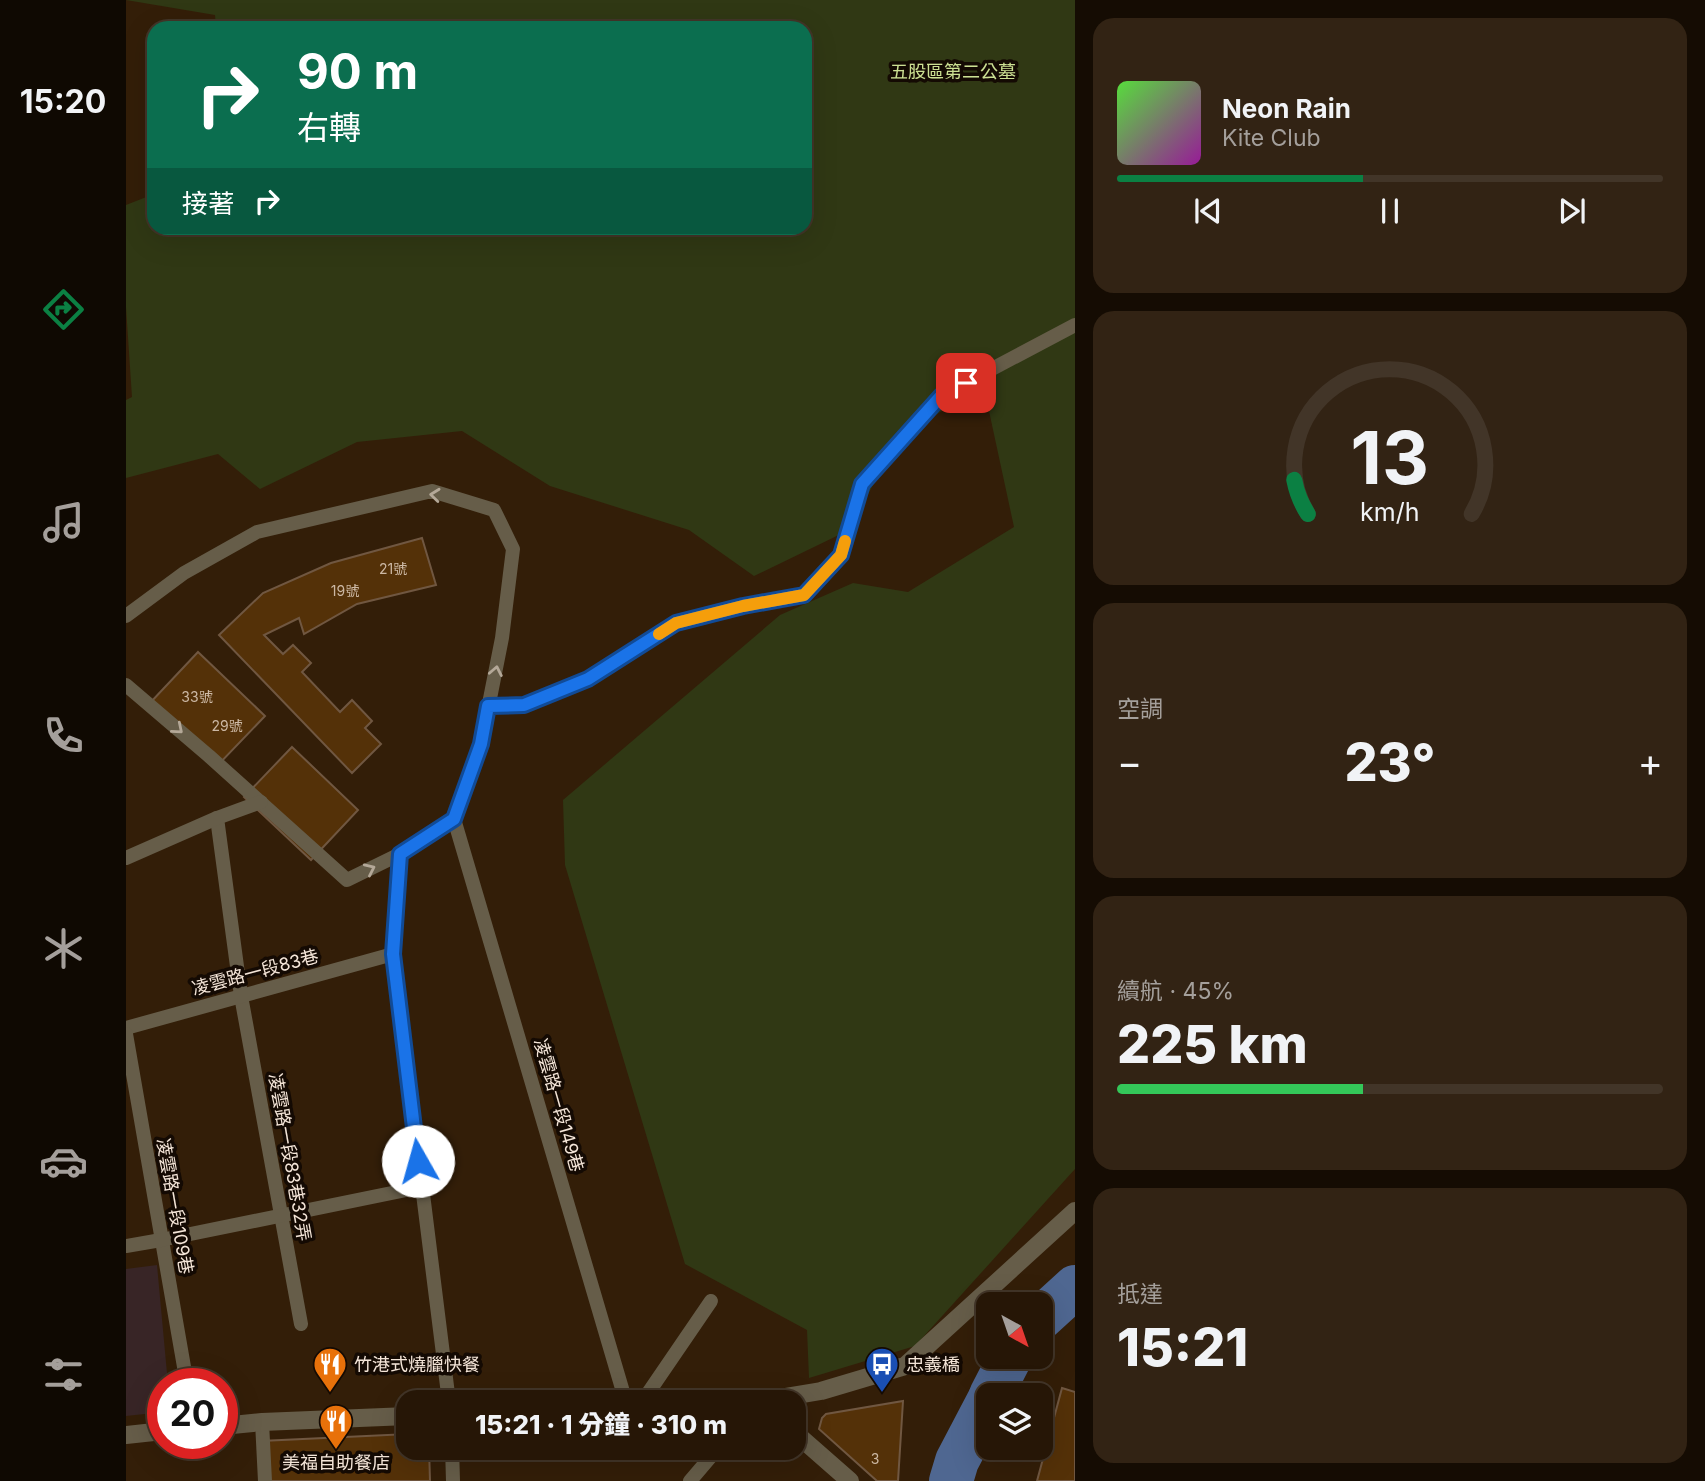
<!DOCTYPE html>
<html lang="zh-TW">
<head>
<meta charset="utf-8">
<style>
  :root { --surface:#261606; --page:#322314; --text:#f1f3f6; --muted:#a49f9b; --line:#423528; --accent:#0b8043 }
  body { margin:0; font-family:Inter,"Noto Sans TC",sans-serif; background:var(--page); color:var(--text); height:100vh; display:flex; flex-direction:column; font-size:26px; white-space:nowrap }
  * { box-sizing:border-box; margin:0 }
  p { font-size:23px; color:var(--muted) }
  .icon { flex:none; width:38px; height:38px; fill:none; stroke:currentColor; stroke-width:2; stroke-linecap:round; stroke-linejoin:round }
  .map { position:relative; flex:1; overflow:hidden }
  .sheet { display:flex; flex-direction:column; gap:18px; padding:18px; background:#150c03; width:630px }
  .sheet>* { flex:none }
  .hud { position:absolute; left:21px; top:21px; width:665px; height:214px; border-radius:21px; box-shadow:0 7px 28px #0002,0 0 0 2px var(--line); background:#0b6e4f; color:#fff; overflow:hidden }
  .needle { width:46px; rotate:140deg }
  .tools { position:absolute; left:850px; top:1292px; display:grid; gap:14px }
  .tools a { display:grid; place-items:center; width:77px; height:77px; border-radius:14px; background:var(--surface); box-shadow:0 7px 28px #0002,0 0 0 2px var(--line); font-size:35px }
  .speed { position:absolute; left:21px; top:1368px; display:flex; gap:14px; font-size:35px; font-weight:700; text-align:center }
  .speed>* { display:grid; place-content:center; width:91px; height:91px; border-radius:50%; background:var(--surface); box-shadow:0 7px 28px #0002,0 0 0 2px var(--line); line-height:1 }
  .speed .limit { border:10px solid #d22; background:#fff; color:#111 }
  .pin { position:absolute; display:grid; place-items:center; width:60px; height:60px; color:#fff; margin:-30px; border-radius:14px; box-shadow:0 4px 10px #0006 }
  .me { position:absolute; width:77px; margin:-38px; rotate:353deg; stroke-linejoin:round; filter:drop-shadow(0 0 5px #0008) }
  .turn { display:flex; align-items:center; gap:24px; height:147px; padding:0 35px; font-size:32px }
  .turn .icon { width:91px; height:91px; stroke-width:2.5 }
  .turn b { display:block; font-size:49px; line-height:60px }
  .then { display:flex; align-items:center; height:66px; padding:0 35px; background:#0003; gap:14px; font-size:26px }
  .big { font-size:52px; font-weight:800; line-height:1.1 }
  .sheet .card { flex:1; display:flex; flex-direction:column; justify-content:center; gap:10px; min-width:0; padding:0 24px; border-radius:21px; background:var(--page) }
  .sheet .dial { align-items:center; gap:0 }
  .dial svg { height:182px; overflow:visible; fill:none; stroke:var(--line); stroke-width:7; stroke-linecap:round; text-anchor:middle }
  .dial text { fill:var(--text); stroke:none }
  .song { display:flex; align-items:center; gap:21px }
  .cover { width:84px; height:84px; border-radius:10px; background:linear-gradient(135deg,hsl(110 70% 55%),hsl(300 70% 35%)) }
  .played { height:7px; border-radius:4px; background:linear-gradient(90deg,var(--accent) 45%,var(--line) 45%) }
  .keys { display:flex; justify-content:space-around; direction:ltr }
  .heat { display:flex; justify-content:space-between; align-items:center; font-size:38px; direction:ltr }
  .charge { height:10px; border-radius:5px; background:linear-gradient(90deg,#34c759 45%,var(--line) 0) }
  .trip { position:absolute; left:270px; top:1390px; width:410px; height:70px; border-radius:21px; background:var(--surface); box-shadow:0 7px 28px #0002,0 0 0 2px var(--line); font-weight:800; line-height:70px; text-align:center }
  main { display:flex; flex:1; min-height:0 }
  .dock { display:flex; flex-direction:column; width:126px; justify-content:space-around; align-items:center; background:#0f0902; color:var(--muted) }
  .dock .icon { width:49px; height:49px }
  .dock .on { color:var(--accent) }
  .dock b { font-size:32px; color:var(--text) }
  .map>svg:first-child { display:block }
  .commercial { fill:#382526 }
  .green { fill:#303814 }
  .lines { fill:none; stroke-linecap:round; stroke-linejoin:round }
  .river { stroke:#4f6791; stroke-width:44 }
  .building { fill:#543108; stroke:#705741; stroke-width:2 }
  .service { stroke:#665d49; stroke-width:14 }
  .minor { stroke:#665d49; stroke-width:18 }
  .tertiary { stroke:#665d49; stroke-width:18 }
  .oneway { stroke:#b4a898 }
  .route-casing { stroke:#114b97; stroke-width:18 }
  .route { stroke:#1a73e8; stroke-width:12 }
  .slow { stroke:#f59e0b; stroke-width:12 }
  .labels { text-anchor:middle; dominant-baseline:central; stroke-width:7; stroke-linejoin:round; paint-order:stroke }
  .number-label { font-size:14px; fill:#ccb8a4 }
  .park-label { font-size:18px; fill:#cce093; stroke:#140a03 }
  .street-label { font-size:18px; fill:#f4e5d8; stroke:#140a03 }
  .poi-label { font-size:18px; fill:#f4e5d8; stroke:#140a03; text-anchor:start }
</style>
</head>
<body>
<main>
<nav class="dock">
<b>15:20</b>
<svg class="icon on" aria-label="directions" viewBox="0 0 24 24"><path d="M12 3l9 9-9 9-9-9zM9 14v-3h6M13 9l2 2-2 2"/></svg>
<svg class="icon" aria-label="music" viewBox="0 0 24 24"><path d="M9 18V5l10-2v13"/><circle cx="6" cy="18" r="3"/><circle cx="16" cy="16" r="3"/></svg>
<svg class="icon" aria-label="phone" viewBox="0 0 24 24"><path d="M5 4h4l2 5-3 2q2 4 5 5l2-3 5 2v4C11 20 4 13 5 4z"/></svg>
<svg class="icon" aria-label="climate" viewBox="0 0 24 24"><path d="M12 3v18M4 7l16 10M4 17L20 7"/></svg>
<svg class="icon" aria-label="car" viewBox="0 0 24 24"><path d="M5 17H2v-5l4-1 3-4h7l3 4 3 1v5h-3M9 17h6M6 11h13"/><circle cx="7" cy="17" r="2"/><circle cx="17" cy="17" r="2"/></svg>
<svg class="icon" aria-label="filters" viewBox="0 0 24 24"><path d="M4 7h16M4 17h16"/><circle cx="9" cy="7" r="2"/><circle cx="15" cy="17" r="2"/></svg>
</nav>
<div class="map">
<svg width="949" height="1481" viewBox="0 0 949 1481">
  <rect width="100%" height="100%" fill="#331e08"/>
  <!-- commercial -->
  <polygon class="commercial" points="31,1265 42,1384 37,1384 37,1412 0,1416 0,1269"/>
  <!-- green -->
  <polygon class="green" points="0,0 949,0 949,1169 789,1346 683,1378 681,1330 559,1264 439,865 437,800 654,615 727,583 782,592 888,527 863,411 824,406 772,438 723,530 628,576 563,530 424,486 336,431 231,442 134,489 92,454 0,478 0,400 6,397 0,307 0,205 28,194 28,228 679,228 679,28 90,28 89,15"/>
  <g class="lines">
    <!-- river -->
    <g class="river">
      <polyline points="915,1318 949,1287"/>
      <polyline points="865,1395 885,1356"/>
      <polyline points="825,1481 831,1461 863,1400"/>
    </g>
  </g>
  <!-- building -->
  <g class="building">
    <polygon points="296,538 310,585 231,604 178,634 173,618 138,635 157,654 167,645 185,663 176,672 214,712 226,700 246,721 239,728 255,744 226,773 93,635 137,593 205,563"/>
    <polygon points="72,652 139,716 90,767 23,704"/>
    <polygon points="166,747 232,810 185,860 118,797"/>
    <polygon points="936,1388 949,1392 949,1481 911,1481"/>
    <polygon points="777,1401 772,1481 751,1481 693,1429 696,1418 700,1414"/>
    <polygon points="282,1434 282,1447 303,1447 304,1481 136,1481 135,1441"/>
  </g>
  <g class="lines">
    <!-- service -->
    <g class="service">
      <polyline points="0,616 58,573 131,532 306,491 368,510 387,549 376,638 355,744 328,819 274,854 221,880 83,756 0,685"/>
      <polyline points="362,706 398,705 462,679 550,623 617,606 678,595 715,555 736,484 815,396 949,325"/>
      <polyline points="91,818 115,996 175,1324"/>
      <polyline points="328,819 500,1402"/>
      <polyline points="274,854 267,954 323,1402"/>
      <polyline points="0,858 91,818 135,802"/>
      <polyline points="0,1028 267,954"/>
      <polyline points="0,1034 61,1384"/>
      <polyline points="0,1246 35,1240 295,1187"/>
      <polyline points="516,1402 585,1301"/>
      <polyline points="136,1422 139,1481"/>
      <polyline points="326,1447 327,1481"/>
      <polyline points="564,1481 593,1447"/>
    </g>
    <!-- minor -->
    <polyline class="minor" points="667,1431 724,1481"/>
    <!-- tertiary -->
    <g class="tertiary">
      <polyline points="630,1402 695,1391 779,1366 949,1211"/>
      <polyline points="96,1426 136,1422 282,1416"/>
      <polyline points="0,1435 37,1431"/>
    </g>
  </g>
  <!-- one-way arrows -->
  <defs><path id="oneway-chevron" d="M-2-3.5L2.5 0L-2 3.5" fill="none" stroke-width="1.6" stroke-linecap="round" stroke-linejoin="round" transform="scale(1.75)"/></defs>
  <g class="oneway">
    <use href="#oneway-chevron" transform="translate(309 495) rotate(-174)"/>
    <use href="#oneway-chevron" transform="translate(370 671) rotate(-79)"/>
    <use href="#oneway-chevron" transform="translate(52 729) rotate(40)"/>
    <use href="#oneway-chevron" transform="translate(244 869) rotate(-25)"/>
  </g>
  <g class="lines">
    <defs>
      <polyline id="route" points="292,1161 267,954 274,854 328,819 355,744 362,706 398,705 462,679 550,623 617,606 678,595 715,555 736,484 815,396 840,383"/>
    </defs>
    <!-- route casing -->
    <use href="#route" class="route-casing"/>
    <!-- route -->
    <use href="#route" class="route"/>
    <!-- slow -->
    <polyline class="slow" points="533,634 550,623 617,606 678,595 715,555 719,541"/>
  </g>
  <!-- icons -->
  <defs>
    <symbol id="restaurant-pin" viewBox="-11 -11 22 30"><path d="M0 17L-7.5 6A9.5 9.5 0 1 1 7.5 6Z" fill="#e8710a" stroke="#140a03"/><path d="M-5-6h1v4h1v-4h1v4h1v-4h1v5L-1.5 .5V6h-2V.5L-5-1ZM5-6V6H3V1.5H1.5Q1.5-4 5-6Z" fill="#fff"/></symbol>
    <symbol id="bus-pin" viewBox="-11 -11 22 30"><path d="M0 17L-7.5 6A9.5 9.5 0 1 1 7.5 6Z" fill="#1a4fb4" stroke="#140a03"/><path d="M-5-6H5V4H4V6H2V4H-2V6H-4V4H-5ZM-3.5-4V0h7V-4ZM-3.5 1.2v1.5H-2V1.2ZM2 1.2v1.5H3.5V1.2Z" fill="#fff"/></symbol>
  </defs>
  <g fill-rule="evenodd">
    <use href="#restaurant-pin" x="185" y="1345" width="38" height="52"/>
    <use href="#bus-pin" x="737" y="1345" width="38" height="52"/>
    <use href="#restaurant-pin" x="191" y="1402" width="38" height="52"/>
  </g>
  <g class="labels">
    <!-- number labels -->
    <g class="number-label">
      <text x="267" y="568">21號</text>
      <text x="219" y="590">19號</text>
      <text x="71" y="696">33號</text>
      <text x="101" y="725">29號</text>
      <text x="749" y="1458">3</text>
    </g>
    <!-- park labels -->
    <g class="park-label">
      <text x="827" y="71">五股區第二公墓</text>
    </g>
    <!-- street labels -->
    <g class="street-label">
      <text transform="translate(129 972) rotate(-15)">凌雲路一段83巷</text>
      <text transform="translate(433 1105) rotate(74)">凌雲路一段149巷</text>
      <text transform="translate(164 1157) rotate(80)">凌雲路一段83巷32弄</text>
      <text transform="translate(49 1206) rotate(80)">凌雲路一段109巷</text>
    </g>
    <!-- poi labels -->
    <g class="poi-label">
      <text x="228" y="1364">竹港式燒臘快餐</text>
      <text x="780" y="1364">忠義橋</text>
      <text x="210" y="1462" text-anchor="middle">美福自助餐店</text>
    </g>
  </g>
</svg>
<div class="tools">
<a><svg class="needle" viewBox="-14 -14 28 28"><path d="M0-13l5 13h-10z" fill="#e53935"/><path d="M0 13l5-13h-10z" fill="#a49f9b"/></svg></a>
<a><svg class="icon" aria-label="layers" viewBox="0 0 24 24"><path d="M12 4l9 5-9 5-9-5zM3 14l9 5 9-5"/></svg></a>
</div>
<div class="speed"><div class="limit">20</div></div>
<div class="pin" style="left:840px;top:383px;background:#d93025"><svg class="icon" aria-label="arrive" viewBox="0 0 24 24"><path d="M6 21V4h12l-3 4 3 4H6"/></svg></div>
<svg class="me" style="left:292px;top:1161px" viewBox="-20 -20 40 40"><circle r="19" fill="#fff"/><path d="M0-13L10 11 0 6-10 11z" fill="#1a73e8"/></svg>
<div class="trip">15:21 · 1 分鐘 · 310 m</div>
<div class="hud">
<div class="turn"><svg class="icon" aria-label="right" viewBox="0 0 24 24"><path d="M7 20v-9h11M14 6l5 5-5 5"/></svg><div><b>90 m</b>右轉</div></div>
<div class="then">接著<svg class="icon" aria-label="right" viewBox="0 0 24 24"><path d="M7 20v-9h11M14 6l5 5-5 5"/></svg></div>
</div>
</div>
<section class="sheet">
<div class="card">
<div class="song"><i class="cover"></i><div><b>Neon Rain</b><p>Kite Club</p></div></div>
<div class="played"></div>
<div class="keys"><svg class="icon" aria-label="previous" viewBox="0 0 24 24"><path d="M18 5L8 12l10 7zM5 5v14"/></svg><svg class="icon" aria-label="pause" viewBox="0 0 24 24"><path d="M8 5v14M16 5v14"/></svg><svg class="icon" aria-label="next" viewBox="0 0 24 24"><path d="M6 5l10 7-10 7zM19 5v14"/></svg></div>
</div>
<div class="card dial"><svg viewBox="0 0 100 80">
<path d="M14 69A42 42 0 1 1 86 69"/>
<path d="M14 69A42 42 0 0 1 8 54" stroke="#0b8043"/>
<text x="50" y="56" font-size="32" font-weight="700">13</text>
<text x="50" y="72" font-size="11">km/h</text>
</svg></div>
<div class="card"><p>空調</p>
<div class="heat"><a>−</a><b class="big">23°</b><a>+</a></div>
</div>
<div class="card"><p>續航 · 45%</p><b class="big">225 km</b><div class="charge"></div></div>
<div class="card"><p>抵達</p><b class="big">15:21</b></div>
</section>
</main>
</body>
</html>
